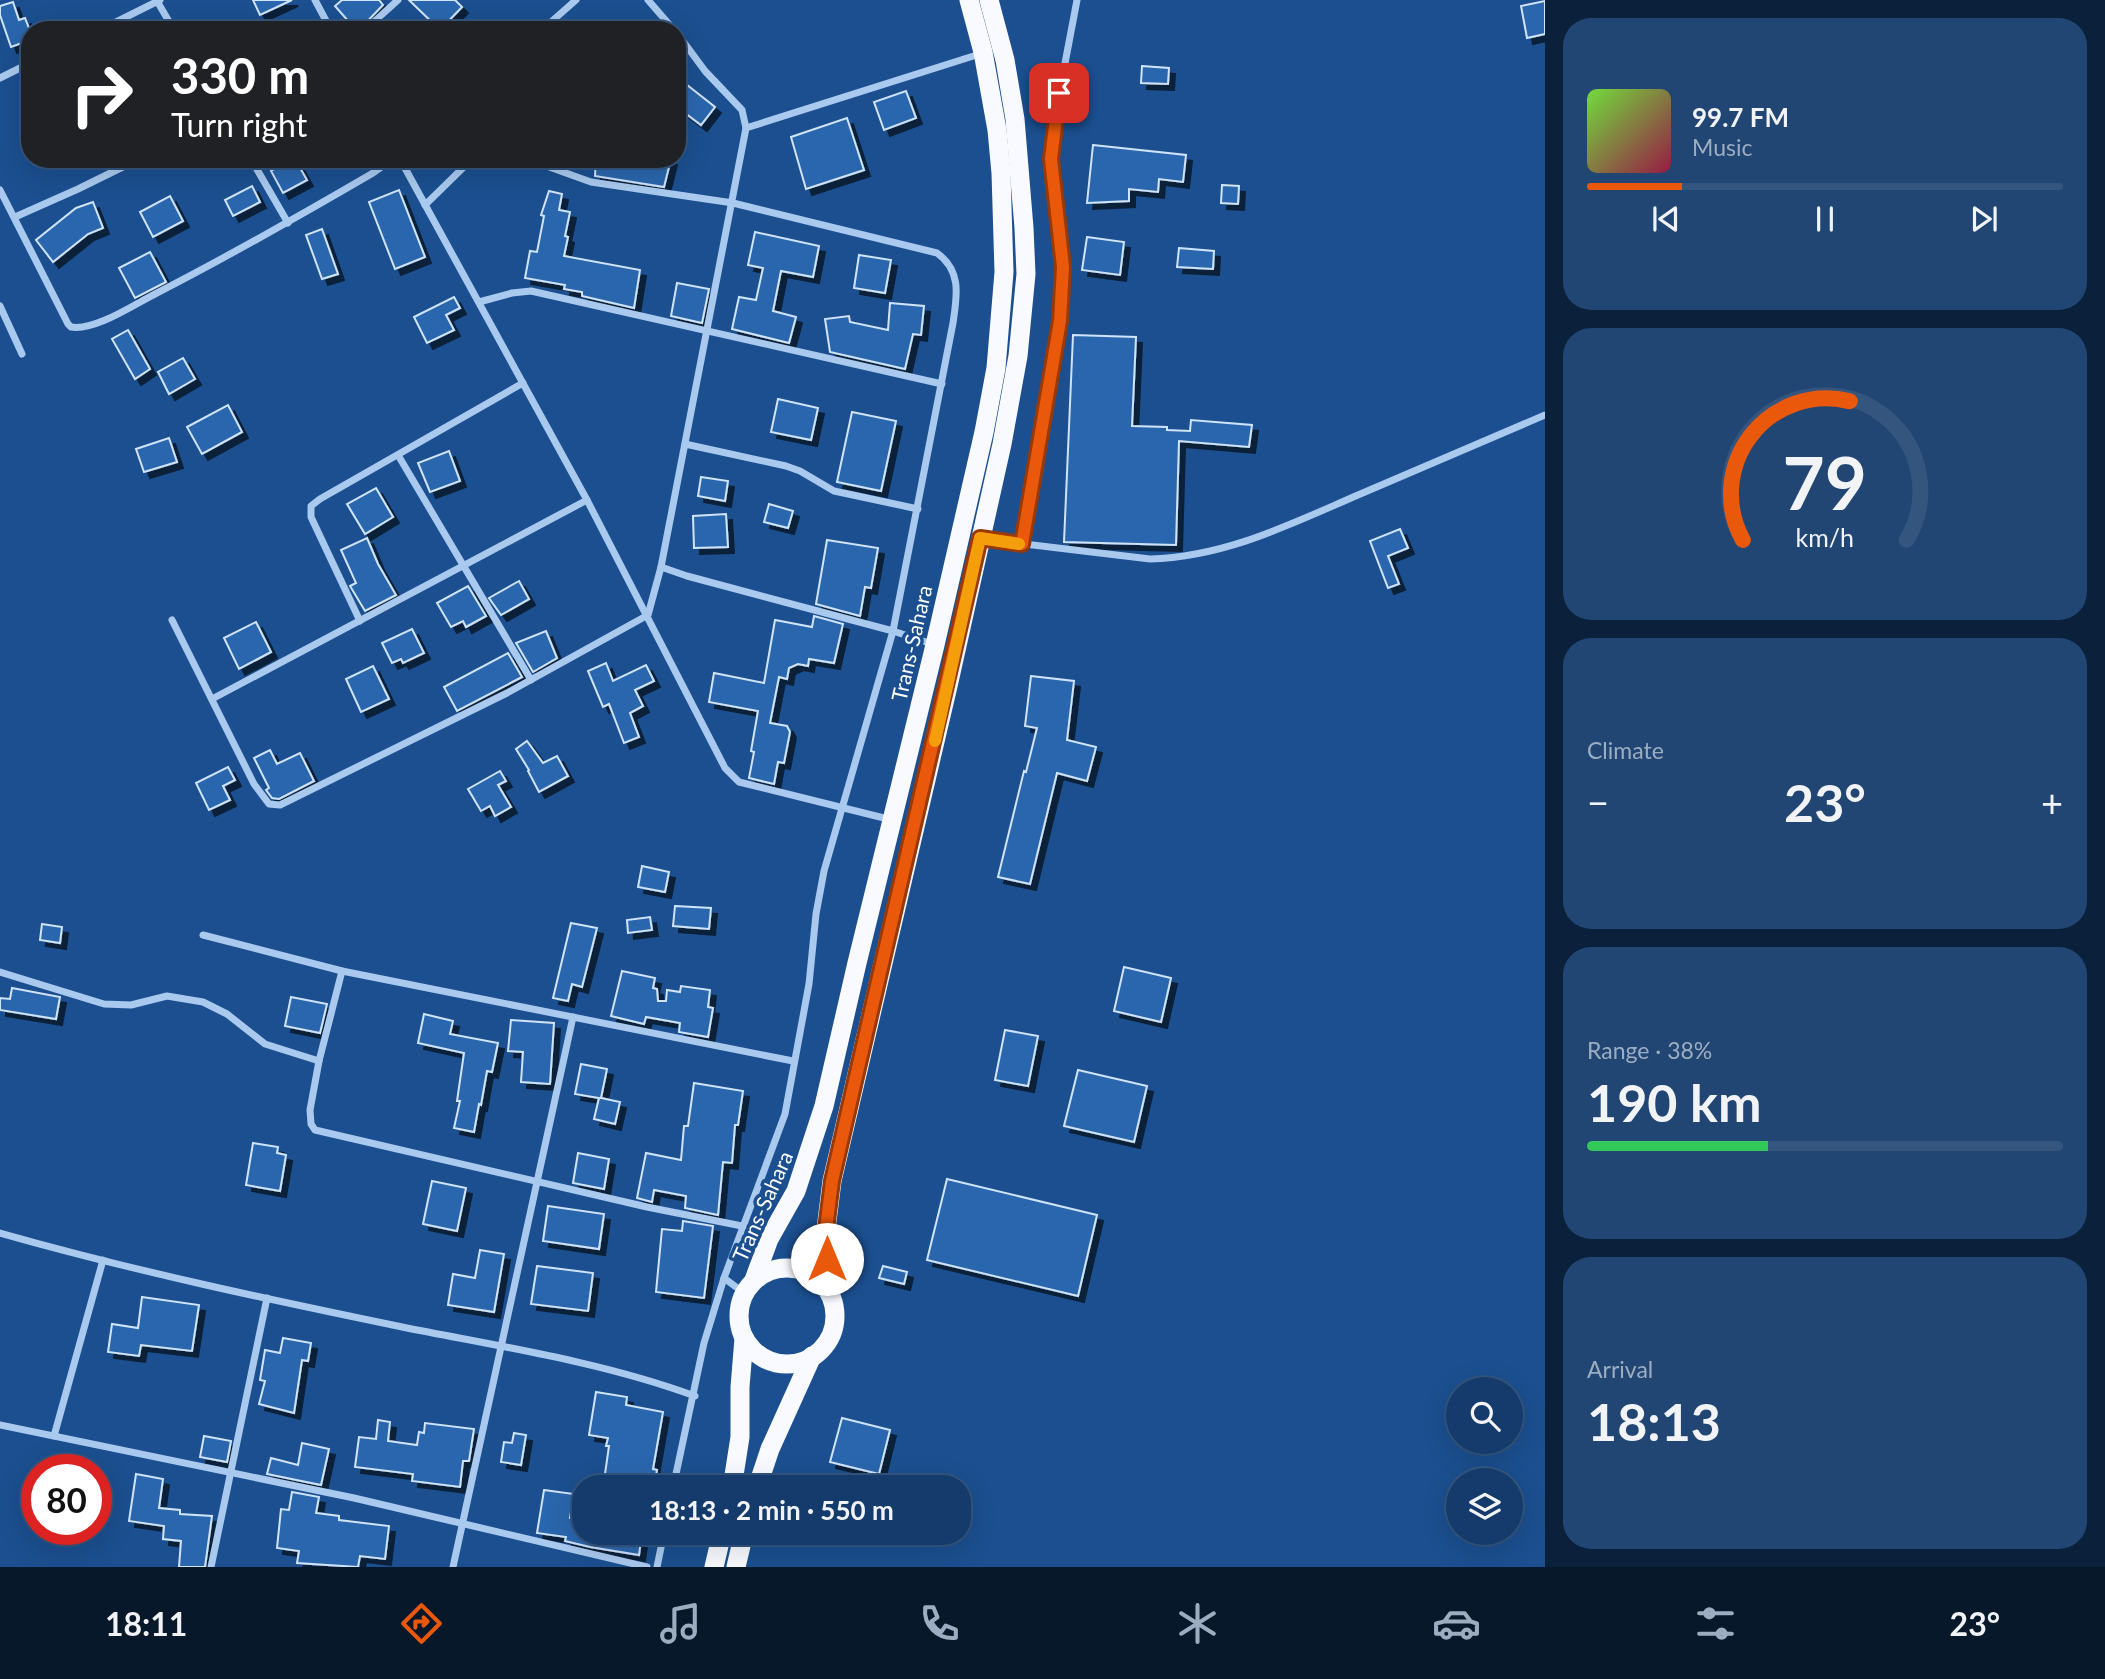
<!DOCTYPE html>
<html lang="en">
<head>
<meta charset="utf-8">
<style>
  :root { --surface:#143b6b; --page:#214673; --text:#f1f3f6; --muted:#9dadc1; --line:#33557e; --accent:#ea580c }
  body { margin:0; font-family:Lato,sans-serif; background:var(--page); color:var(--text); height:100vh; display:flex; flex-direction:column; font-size:26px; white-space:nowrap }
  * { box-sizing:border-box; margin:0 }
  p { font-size:23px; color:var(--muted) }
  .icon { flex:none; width:38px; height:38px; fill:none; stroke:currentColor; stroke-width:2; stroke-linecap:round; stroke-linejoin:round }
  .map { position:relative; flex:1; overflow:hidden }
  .panel { display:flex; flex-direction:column; gap:18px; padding:18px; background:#0b203b; width:560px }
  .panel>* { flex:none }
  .top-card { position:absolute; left:21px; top:21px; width:665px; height:147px; border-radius:28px; box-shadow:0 7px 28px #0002,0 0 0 2px var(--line); background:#202124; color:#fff; overflow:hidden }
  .controls { position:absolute; left:1446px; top:1377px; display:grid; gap:14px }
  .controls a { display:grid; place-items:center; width:77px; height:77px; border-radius:50%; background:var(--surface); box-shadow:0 7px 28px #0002,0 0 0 2px var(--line); font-size:35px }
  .speed { position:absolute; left:21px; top:1454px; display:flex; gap:14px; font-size:35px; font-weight:700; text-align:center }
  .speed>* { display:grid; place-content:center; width:91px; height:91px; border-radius:50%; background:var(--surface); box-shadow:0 7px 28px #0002,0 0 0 2px var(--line); line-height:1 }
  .speed .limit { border:10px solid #d22; background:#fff; color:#111 }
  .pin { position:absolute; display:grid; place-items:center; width:60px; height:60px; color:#fff; margin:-30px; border-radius:14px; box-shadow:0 4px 10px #0006 }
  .me { position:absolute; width:77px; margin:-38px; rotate:0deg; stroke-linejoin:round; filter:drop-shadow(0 0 5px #0008) }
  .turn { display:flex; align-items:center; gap:24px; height:147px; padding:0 35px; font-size:32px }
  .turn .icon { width:91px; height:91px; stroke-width:2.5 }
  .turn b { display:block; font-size:49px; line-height:60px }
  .big { font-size:52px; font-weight:700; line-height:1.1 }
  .panel .tile { flex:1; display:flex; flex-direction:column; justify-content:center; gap:10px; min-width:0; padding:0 24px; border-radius:28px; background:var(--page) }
  .panel .dial { align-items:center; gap:0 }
  .dial svg { height:182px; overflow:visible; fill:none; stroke:var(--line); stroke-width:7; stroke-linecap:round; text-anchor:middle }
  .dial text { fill:var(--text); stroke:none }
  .song { display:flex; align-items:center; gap:21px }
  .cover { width:84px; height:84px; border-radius:10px; background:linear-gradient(135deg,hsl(100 70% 55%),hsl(340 70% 35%)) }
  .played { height:7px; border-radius:4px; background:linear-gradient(90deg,var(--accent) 20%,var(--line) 20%) }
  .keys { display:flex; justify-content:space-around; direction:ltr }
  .heat { display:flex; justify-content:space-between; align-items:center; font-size:38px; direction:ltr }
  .charge { height:10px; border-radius:5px; background:linear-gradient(90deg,#34c759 38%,var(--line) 0) }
  .trip { position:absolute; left:572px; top:1475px; width:399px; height:70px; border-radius:28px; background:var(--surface); box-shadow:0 7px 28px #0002,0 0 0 2px var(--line); font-weight:700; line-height:70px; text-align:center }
  .menu { display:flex; height:112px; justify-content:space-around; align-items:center; background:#08182b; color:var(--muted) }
  .menu .icon { width:49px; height:49px }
  .menu .current { color:var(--accent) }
  .menu b { font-size:32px; color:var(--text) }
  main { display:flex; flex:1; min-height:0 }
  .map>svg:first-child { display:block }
  .building { fill:#2a66ad; stroke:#cfe3fa; stroke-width:2; filter:url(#shadow) }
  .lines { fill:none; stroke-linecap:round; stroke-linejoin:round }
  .minor { stroke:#a9c9ee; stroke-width:7 }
  .trunk { stroke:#f8faff; stroke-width:19 }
  .route-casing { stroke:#983908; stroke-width:18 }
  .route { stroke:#ea580c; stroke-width:12 }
  .slow { stroke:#f59e0b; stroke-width:12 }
  .labels { text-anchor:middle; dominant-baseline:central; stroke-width:7; stroke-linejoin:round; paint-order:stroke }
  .street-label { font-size:21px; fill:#fff; stroke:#1b4f8f }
</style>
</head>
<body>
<main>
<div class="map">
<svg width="1545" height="1567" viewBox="0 0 1545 1567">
  <defs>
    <filter id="shadow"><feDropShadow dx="6" dy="6" stdDeviation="0" flood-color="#0009"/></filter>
  </defs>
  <rect width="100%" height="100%" fill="#1b4f8f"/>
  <!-- building -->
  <g class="building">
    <polygon points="253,0 292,0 260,15"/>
    <polygon points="342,0 379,0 383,5 359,30 356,30 335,6"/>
    <polygon points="409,0 455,0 462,7 440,30"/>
    <polygon points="1545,1 1545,34 1527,38 1521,6"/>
    <polygon points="13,2 19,20 25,18 30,31 30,40 11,47 0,15 0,6"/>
    <polygon points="1142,66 1169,68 1168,84 1141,83"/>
    <polygon points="677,77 715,107 701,125 677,107"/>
    <polygon points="906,91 916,118 884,130 874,102"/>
    <polygon points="847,118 864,170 806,189 791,137"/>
    <polygon points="1093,145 1186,155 1183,182 1159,179 1158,192 1129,189 1129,201 1087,203"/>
    <polygon points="292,159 295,159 307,180 283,193 271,171"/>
    <polygon points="596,159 671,159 664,187 595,176"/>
    <polygon points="1222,185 1239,186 1238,204 1221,203"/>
    <polygon points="252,186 260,202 233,216 225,200"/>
    <polygon points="399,190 425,257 395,269 369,202"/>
    <polygon points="549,191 562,194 559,210 570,212 565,236 568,237 564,256 640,270 634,308 582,296 582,292 564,289 565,285 525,278 530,251 537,252 544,216 541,215"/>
    <polygon points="170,196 183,221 153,237 140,212"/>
    <polygon points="93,202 103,228 88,234 53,262 36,240 76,208"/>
    <polygon points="322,229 338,274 322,279 306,235"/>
    <polygon points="755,232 819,246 813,277 781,271 773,311 796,317 789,343 732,329 739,297 756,300 763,268 748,265"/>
    <polygon points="1087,237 1124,242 1120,275 1082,270"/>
    <polygon points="1179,248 1214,251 1213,269 1177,267"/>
    <polygon points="150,252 166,282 135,298 119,268"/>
    <polygon points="859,255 891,260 885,293 854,288"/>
    <polygon points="677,283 709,289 702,323 671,316"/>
    <polygon points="454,297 460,308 446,315 454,330 427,343 414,317"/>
    <polygon points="890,303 924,306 921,335 913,334 905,369 830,352 825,319 849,316 850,322 888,330"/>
    <polygon points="128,330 150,369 135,379 112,339"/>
    <polygon points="1073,335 1136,337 1132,426 1167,427 1167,430 1190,431 1191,420 1252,425 1249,447 1179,441 1176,545 1064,542"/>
    <polygon points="183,358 195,379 169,394 158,372"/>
    <polygon points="778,399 818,408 811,440 771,432"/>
    <polygon points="228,405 242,432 202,454 187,427"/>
    <polygon points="852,412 896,421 881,491 837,482"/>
    <polygon points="169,438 177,462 144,472 136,449"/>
    <polygon points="449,451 460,481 430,492 418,463"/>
    <polygon points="701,477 728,481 725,501 698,496"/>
    <polygon points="376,488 393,517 365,534 347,504"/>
    <polygon points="769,504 793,511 788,528 764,522"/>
    <polygon points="726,514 728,547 694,548 693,516"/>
    <polygon points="1400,529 1408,548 1388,556 1399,584 1388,588 1370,541"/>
    <polygon points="367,538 378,564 396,595 365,611 350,586 356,583 341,550"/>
    <polygon points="827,540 878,548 871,588 865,587 860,616 816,604"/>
    <polygon points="519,581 529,599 501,615 489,598"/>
    <polygon points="468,586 486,616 466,627 463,621 451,627 437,603"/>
    <polygon points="814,616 843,624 834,663 809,659 808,666 798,664 789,668 787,679 779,677 770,723 787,726 790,732 784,763 778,762 774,784 749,778 754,752 751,751 758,711 709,702 714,673 764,683 775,620 812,627"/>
    <polygon points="256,622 271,652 239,669 224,638"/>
    <polygon points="412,629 424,653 403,663 401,659 392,663 382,643"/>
    <polygon points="546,631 557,658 533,672 516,643"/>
    <polygon points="508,653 522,677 457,711 444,687"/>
    <polygon points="606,663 613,681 646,665 654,681 635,690 643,706 630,713 639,737 624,743 609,704 603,707 588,671"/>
    <polygon points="373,666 389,699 361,712 346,679"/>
    <polygon points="1031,676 1074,681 1067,740 1096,747 1087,781 1057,773 1030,884 998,877 1024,771 1026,772 1037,728 1025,726"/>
    <polygon points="527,741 543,763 557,756 568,776 539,792 528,771 529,770 516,749"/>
    <polygon points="270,750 277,764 300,753 314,781 279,799 272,798 266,790 269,788 254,758"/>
    <polygon points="228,767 235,780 223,786 230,800 209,810 196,783"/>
    <polygon points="500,771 506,781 498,785 511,807 495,816 490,806 481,811 468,789"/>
    <polygon points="642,866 669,872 665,892 638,887"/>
    <polygon points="675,906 711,908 709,929 673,926"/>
    <polygon points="650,917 652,930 628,933 627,920"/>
    <polygon points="571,923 597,928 582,987 572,984 568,1001 553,998"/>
    <polygon points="42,924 62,927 60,943 40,940"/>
    <polygon points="1124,967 1171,978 1161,1022 1114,1011"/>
    <polygon points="622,971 655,978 653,988 657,989 658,1001 666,1001 667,990 680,992 681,986 710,990 708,1007 713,1008 708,1037 679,1032 680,1023 646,1017 644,1024 611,1016"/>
    <polygon points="12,988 60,997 56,1019 0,1010 0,998 10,999"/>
    <polygon points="291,997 327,1004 320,1033 285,1026"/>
    <polygon points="424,1014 453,1021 450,1034 498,1043 492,1072 487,1071 481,1105 479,1104 474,1132 454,1128 460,1101 457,1101 464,1053 418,1043"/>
    <polygon points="511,1020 554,1023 550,1084 521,1082 523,1052 508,1051"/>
    <polygon points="1005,1030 1038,1036 1028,1086 995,1080"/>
    <polygon points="581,1064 607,1069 601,1098 620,1102 615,1124 594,1119 599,1098 575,1094"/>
    <polygon points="1078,1070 1147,1086 1134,1142 1064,1126"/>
    <polygon points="694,1083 743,1091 738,1125 735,1125 732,1163 723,1162 718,1215 685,1208 686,1196 654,1190 652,1202 637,1198 646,1153 681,1160 684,1126 688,1126"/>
    <polygon points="253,1143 278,1147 277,1153 286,1155 280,1191 246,1185"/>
    <polygon points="578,1153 609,1159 604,1189 573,1183"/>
    <polygon points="947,1179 1097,1215 1078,1296 927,1260"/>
    <polygon points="432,1181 466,1188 457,1231 423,1224"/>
    <polygon points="548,1206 604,1214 599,1249 543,1241"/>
    <polygon points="683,1221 713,1226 704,1298 656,1292 662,1229 682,1231"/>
    <polygon points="480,1250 504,1254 494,1312 448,1305 453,1274 475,1278"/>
    <polygon points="537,1266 593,1273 588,1311 531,1304"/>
    <polygon points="883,1266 907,1272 904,1284 879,1278"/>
    <polygon points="142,1297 199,1305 192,1351 141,1345 139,1356 108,1352 112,1324 138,1328"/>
    <polygon points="283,1338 311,1343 308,1361 302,1360 294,1413 259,1404 265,1381 260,1380 265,1350 280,1353"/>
    <polygon points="596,1392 627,1397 626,1405 663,1412 653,1469 657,1470 654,1488 603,1488 609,1446 606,1446 608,1438 589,1435"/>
    <polygon points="842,1418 890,1430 879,1474 830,1462"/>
    <polygon points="378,1420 390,1422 388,1441 417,1445 419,1432 424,1433 425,1423 474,1429 469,1461 463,1461 460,1487 412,1481 413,1474 355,1467 359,1437 376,1439"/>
    <polygon points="514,1433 526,1435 521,1465 501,1462 504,1442 512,1443"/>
    <polygon points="204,1436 231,1441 227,1462 200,1457"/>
    <polygon points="302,1443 329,1449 321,1485 267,1474 271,1458 298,1465"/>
    <polygon points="136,1474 163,1479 159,1508 180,1510 180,1514 212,1516 205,1567 179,1567 181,1541 163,1539 164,1526 129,1521"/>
    <polygon points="544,1490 574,1494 570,1518 584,1520 584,1533 642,1533 639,1555 590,1547 565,1541 566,1537 537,1533"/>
    <polygon points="292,1492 319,1497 316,1513 339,1516 339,1520 389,1526 385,1559 360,1556 358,1567 297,1563 299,1551 277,1548 281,1509 289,1510"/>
  </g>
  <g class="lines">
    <!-- minor -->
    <g class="minor">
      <polyline points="315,0 331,30"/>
      <polyline points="648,0 674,30"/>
      <polyline points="157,1 174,30"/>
      <polyline points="100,30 160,0"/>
      <polyline points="365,30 398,0"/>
      <polyline points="542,30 576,0"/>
      <polyline points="677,33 705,71 742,110 746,128 661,567 687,576 893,631 935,645"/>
      <polyline points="0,78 30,63"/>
      <polyline points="746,128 983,53"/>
      <polyline points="251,159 288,223"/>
      <polyline points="400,159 587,500 725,768 739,782 892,820"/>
      <path d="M527,159l64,23 142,21 204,50c25,18 20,43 16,70l-60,308 -69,240 -8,43 -7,70 -24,130 -61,164 -20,65 -31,145"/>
      <path d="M0,190l68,134 3,3c24,4 62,-22 84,-33 74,-38 146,-79 218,-121l20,-14"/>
      <polyline points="425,205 472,159"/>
      <polyline points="15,217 78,189 139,159"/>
      <polyline points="479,302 512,293 531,291 942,384"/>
      <polyline points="0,306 22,354"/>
      <polyline points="685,444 786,466 800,471 834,491 918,509"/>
      <polyline points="398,455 531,680"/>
      <path d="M983,539l167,20c75,-2 141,-35 208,-64 62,-27 125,-53 187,-80"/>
      <polyline points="1022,544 1061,321 1063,267 1051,159 1055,116 1077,0"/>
      <polyline points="172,620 254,784 269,804 280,805 507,693 648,615 661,567"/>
      <polyline points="360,621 311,517 311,506 320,499 523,383"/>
      <polyline points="212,699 587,500"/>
      <polyline points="203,935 342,971 793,1061"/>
      <polyline points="342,971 319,1061 310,1110 311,1124 315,1130 647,1207 742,1226"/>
      <polyline points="0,972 104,1004 131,1005 167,996 203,1002 227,1014 265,1044 319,1061"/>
      <path d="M0,1233c134,38 271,67 407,95 96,19 195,34 288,68"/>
      <polyline points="724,1278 744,1293"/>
      <polyline points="0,1425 354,1498 647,1567"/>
      <polyline points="54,1436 103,1260"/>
      <polyline points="211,1567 267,1298"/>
      <polyline points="453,1567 573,1017"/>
      <polyline points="657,1567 664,1533"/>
    </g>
    <!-- trunk -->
    <g class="trunk">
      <circle cx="787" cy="1316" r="48"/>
      <polyline points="754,1280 769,1239 796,1191 824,1106 857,963 935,645 984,432 996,368 1004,272 1001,173 997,130 983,52 969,0"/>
      <polyline points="828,1289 826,1229 832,1181 948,686 1002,444 1018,356 1026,274 1024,228 1015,119 1005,60 989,0"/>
      <polyline points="732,1488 740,1437 740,1387 744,1338"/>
      <polyline points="757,1488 770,1449 812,1356"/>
      <polyline points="714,1567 722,1533"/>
      <polyline points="736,1567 744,1533"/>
    </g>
  </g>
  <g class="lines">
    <defs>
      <polyline id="route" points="827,1259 826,1229 832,1181 980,538 1022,544 1060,321 1063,267 1051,159 1059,93"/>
    </defs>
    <!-- route casing -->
    <use href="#route" class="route-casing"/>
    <!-- route -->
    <use href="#route" class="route"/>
    <!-- slow -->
    <polyline class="slow" points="935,741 980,538 1019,544"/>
  </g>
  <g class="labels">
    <!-- street labels -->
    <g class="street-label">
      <text transform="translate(911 643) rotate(-77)">Trans-Sahara</text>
      <text transform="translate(762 1206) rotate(-66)">Trans-Sahara</text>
    </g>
  </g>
</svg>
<div class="controls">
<a><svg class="icon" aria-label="search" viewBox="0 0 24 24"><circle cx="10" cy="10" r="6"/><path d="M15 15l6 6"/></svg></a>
<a><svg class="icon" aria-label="layers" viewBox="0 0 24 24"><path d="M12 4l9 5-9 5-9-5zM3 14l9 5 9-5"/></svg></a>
</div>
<div class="speed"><div class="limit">80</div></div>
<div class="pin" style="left:1059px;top:93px;background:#d93025"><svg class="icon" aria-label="arrive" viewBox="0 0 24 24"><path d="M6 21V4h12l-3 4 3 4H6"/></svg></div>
<svg class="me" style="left:827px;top:1259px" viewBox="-20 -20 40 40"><circle r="19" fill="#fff"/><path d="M0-13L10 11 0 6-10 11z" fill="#ea580c"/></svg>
<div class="trip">18:13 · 2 min · 550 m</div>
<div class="top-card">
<div class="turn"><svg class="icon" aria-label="right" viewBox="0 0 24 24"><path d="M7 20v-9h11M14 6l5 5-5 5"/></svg><div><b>330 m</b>Turn right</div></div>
</div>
</div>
<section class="panel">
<div class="tile">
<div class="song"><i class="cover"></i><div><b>99.7 FM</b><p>Music</p></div></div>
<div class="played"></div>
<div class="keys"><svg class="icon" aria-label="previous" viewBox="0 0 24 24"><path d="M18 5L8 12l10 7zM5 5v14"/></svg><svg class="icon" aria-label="pause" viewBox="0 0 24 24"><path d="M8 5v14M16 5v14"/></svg><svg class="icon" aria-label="next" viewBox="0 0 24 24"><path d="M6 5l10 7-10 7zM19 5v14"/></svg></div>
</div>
<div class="tile dial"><svg viewBox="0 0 100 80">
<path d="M14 69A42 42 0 1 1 86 69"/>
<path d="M14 69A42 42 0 0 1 61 8" stroke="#ea580c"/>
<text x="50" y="56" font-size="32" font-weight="700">79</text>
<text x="50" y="72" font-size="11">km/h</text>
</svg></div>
<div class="tile"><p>Climate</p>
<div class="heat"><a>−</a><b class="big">23°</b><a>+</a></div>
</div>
<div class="tile"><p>Range · 38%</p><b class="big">190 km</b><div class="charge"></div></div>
<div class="tile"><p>Arrival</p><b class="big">18:13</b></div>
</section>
</main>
<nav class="menu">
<b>18:11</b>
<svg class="icon current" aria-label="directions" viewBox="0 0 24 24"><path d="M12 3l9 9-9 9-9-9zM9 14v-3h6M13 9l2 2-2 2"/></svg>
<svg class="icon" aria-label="music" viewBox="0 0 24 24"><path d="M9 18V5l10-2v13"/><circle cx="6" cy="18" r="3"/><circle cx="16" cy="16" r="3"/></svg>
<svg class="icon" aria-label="phone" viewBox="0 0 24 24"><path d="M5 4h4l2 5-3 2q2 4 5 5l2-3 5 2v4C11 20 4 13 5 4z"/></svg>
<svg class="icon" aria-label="climate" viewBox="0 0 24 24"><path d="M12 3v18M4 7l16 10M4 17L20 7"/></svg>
<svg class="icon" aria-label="car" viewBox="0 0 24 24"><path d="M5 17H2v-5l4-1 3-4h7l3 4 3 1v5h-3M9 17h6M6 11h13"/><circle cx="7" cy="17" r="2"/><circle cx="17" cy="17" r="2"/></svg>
<svg class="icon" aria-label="filters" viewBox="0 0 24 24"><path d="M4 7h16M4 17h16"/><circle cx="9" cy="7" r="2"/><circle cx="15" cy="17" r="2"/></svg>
<b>23°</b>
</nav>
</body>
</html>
